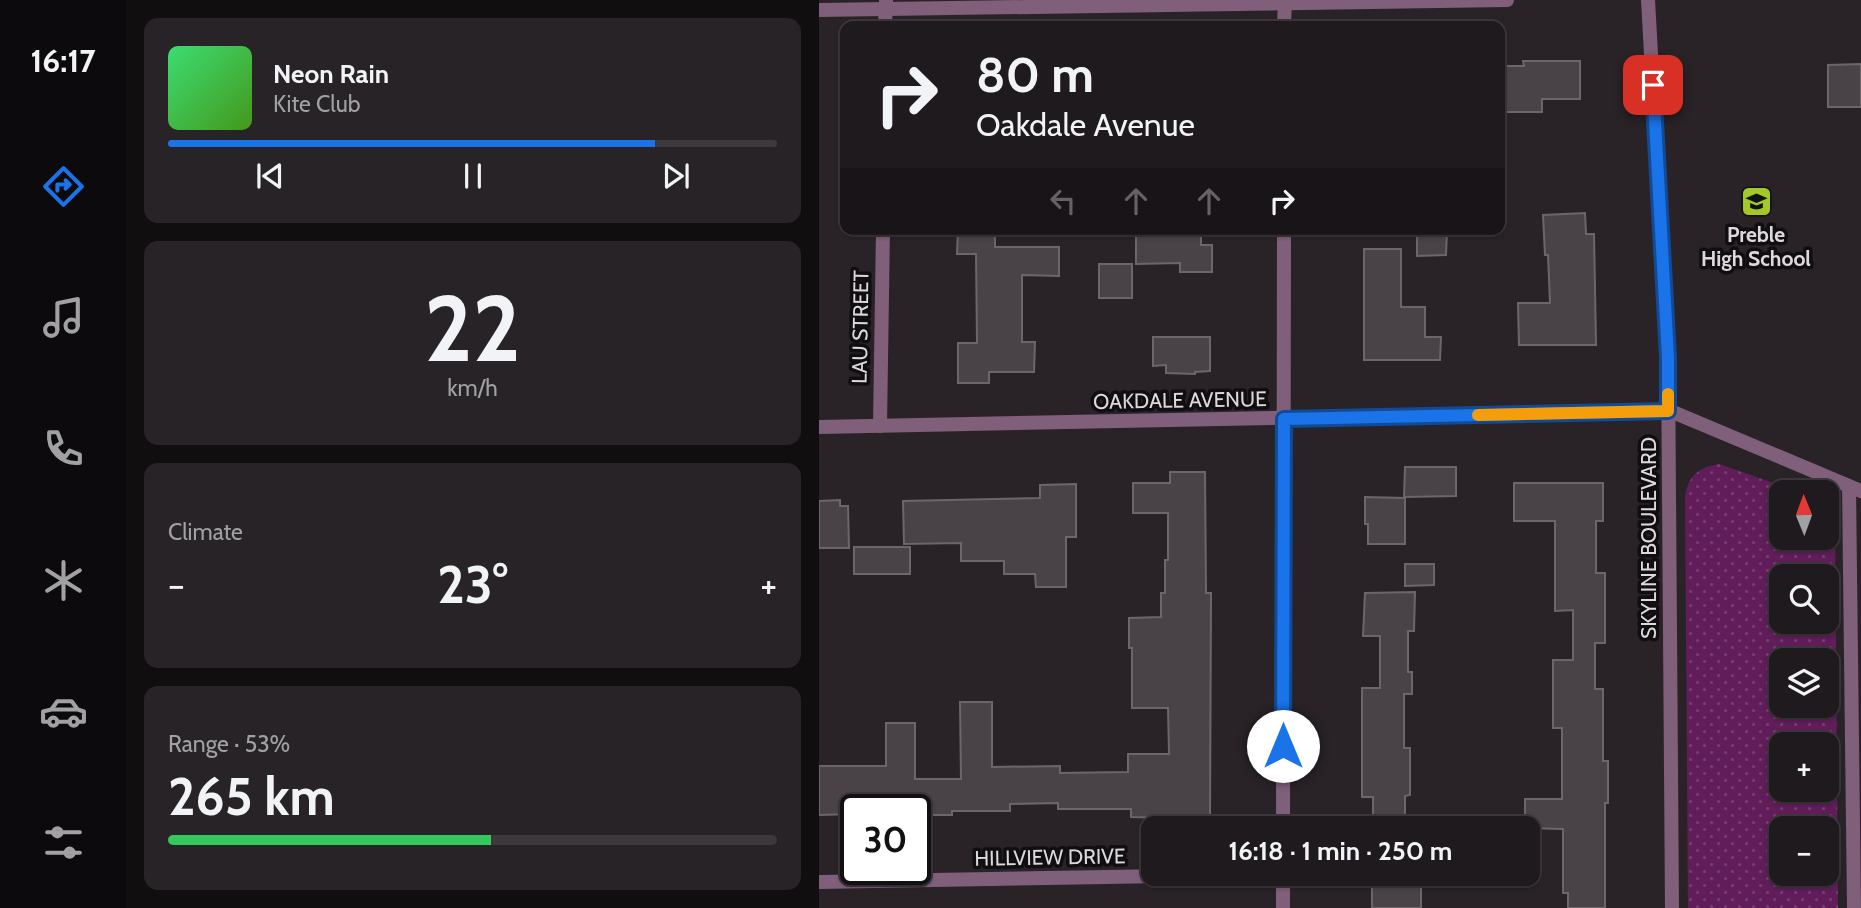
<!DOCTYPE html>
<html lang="en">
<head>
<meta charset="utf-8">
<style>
  :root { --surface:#1f1a1e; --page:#272327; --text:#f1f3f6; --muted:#a1a1a4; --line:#3c383c; --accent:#1a73e8 }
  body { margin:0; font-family:Cabin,sans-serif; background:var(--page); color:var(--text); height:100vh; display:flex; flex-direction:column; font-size:26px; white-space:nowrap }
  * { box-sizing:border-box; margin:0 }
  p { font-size:23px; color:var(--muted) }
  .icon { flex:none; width:38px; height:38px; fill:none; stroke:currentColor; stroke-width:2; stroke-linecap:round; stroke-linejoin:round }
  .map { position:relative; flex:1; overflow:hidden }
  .drawer { display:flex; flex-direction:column; gap:18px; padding:18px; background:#110e10; width:693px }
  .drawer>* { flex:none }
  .top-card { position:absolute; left:21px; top:21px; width:665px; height:214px; border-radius:14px; box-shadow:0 2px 5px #0004,0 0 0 2px var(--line); background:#1f1a1e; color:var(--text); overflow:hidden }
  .needle { width:46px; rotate:359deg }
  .fabs { position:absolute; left:950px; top:480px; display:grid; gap:14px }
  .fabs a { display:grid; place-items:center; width:70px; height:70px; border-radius:14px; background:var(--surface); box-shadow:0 2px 5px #0004,0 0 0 2px var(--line); font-size:35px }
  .speed { position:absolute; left:21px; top:794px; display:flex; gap:14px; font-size:35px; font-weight:700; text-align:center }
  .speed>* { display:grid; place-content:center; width:91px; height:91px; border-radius:50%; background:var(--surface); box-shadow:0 2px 5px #0004,0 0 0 2px var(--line); line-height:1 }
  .speed .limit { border:4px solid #111; border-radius:10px; background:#fff; color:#111 }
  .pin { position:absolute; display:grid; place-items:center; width:60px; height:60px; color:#fff; margin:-30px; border-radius:14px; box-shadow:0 4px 10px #0006 }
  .me { position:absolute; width:77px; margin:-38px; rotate:0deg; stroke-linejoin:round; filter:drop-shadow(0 0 5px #0008) }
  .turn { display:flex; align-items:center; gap:24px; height:147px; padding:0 21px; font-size:32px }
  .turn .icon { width:91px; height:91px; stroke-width:2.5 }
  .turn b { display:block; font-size:49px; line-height:60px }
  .lanes { display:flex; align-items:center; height:66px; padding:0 21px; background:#0003; justify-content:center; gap:35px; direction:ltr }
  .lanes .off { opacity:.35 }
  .big { font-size:52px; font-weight:700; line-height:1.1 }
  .drawer .card { flex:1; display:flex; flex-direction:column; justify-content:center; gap:10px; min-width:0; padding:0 24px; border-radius:14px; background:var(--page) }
  .drawer .dial { align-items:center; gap:0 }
  .dial b { font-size:91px; line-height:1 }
  .song { display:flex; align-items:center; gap:21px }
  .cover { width:84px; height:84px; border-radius:10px; background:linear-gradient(135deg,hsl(140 70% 55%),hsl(100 70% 35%)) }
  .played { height:7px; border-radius:4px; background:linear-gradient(90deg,var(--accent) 80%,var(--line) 80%) }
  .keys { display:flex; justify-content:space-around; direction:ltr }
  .heat { display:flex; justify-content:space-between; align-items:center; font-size:38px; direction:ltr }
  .charge { height:10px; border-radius:5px; background:linear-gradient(90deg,#34c759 53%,var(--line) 0) }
  .trip { position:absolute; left:322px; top:816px; width:399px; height:70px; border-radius:14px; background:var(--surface); box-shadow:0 2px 5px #0004,0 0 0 2px var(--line); font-weight:700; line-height:70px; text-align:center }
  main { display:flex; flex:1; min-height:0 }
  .tab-bar { display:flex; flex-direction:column; width:126px; justify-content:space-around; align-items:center; background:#0c0a0c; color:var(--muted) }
  .tab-bar .icon { width:49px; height:49px }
  .tab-bar .selected { color:var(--accent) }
  .tab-bar b { font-size:32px; color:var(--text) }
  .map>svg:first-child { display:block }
  .grass { fill:url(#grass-dots); fill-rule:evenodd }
  .building { fill:#494348; stroke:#6c666b; stroke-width:2 }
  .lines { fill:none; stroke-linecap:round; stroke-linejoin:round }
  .street { stroke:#7f5f7a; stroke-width:14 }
  .route-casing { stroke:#114b97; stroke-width:18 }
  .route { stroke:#1a73e8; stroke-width:12 }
  .slow { stroke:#f59e0b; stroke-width:12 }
  .labels { text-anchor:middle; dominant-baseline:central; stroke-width:7; stroke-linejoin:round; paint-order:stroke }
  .poi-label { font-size:21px; font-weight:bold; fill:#dcd8db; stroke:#100e10 }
  .street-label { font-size:21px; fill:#dcd8db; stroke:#100e10 }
</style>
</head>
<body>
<main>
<nav class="tab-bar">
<b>16:17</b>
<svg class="icon selected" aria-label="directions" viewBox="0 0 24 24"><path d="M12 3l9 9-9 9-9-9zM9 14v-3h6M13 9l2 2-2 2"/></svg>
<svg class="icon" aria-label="music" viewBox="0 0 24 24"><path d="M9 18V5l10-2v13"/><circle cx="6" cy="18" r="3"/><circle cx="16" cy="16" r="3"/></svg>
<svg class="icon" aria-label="phone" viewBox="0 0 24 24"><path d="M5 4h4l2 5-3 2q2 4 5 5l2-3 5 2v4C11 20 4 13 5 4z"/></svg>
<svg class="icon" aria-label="climate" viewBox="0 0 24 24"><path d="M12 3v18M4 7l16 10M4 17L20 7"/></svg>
<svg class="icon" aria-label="car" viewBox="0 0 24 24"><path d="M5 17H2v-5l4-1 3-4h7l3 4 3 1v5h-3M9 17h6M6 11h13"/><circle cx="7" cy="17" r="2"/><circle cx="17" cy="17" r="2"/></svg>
<svg class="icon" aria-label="filters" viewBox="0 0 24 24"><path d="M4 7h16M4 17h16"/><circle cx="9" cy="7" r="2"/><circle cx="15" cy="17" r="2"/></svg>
</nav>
<section class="drawer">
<div class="card">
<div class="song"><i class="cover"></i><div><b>Neon Rain</b><p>Kite Club</p></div></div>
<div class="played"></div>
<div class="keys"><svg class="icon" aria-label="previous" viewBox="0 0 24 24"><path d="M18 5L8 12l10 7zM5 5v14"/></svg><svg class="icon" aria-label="pause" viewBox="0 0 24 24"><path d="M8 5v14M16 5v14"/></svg><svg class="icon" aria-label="next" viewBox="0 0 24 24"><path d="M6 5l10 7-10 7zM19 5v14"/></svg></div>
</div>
<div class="card dial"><b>22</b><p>km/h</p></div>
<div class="card"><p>Climate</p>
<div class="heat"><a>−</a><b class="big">23°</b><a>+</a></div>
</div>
<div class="card"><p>Range · 53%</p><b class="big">265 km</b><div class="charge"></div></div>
</section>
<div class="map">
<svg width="1042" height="908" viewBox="0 0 1042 908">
  <defs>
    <pattern id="grass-dots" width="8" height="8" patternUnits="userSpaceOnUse" patternTransform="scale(1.75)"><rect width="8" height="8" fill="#601d59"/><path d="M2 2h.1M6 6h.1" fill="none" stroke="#763d70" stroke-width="1.8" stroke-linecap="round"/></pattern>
  </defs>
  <rect width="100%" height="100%" fill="#292328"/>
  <!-- grass -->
  <path class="grass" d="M900,464l80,28h-18v45h46v-31l8,17 3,385h-150l-3,-412c3,-20 14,-29 34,-32zM962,576h46v45h-46zM962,660h46v45h-46zM962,744h46v45h-46zM962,828h46v45h-46z"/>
  <!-- building -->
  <g class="building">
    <polygon points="704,61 761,61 761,99 723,99 723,112 681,112 681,66 705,66"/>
    <polygon points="1042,64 1042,107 1009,107 1009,65"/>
    <polygon points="766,213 767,234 775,234 777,345 700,345 699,303 731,303 729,255 726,255 724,215"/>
    <polygon points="139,229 176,229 176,247 240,247 240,276 203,275 203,342 216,342 215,372 170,372 170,383 139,383 139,343 158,343 157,254 138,254"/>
    <polygon points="317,229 382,229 382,245 393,245 393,272 361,272 361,263 317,264"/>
    <polygon points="628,231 627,255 598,256 598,232"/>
    <polygon points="545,249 582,249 582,307 606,307 606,337 622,337 621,360 545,360"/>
    <rect x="280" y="264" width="33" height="34"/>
    <polygon points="334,337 391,337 391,371 376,372 376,374 347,373 347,365 334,366"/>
    <polygon points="586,467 637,467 637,496 585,497"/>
    <polygon points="351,472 386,472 387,593 392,593 391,819 312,817 312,809 239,809 239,803 191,804 191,811 133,811 133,815 96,815 96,810 80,809 34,809 34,814 0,815 0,766 67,766 67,723 96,723 96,779 142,779 141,702 173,702 173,767 241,766 241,773 309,772 309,754 350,754 349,708 313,708 313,648 310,648 310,618 342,617 342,593 346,593 346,560 349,560 349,513 314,513 314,483 351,483"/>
    <polygon points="695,483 784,483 784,521 777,521 777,573 786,573 786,643 776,643 776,689 784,689 784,761 789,761 789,803 786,803 786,908 749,908 749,893 744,893 744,829 706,828 706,799 743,799 743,728 734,728 734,660 754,660 754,610 736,611 736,521 695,521"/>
    <polygon points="257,484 257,537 247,537 247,587 217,587 216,574 185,574 185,561 142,561 142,543 85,544 84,501 221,498 221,485"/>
    <polygon points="546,497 586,498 586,544 549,544 549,524 546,524"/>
    <polygon points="21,500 21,506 29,506 30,548 0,548 0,501"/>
    <rect x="35" y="547" width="56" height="27"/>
    <polygon points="586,564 615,564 615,585 586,586"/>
    <polygon points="596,592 595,631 589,631 589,672 593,672 593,694 585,694 585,748 591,748 591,795 586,796 586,828 554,828 554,797 543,797 543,688 561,688 561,636 544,636 546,593"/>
    <polygon points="553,873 589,873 589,884 602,883 602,908 553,908"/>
  </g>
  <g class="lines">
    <!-- street -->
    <g class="street">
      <polyline points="829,0 849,357 853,908"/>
      <polyline points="0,10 688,0"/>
      <polyline points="66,26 67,1"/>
      <polyline points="465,26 466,0"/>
      <polyline points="61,426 64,229"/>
      <polyline points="0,427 849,410 1042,491"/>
      <polyline points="1030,487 1035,908"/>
      <polyline points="464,828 465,229"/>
      <polyline points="464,873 464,908"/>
      <polyline points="0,882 463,874"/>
    </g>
  </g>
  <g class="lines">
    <defs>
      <polyline id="route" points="464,746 465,419 849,411 849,357 834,85"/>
    </defs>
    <!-- route casing -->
    <use href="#route" class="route-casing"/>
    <!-- route -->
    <use href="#route" class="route"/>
    <!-- slow -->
    <polyline class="slow" points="659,415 849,411 849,394"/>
  </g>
  <!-- icons -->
  <defs>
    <symbol id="school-square" viewBox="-11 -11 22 22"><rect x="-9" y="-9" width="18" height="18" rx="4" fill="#a4c825" stroke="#100e10"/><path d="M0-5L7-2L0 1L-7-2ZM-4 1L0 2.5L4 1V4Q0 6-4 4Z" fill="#111"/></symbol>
  </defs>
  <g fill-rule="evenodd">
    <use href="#school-square" x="920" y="184" width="35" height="35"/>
  </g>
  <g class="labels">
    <!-- poi labels -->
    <g class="poi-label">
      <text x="937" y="234">Preble<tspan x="937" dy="24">High School</tspan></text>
    </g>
    <!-- street labels -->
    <g class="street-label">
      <text transform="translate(41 327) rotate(-89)">LAU STREET</text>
      <text transform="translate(361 400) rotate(-1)">OAKDALE AVENUE</text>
      <text transform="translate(829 538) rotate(-90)">SKYLINE BOULEVARD</text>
      <text transform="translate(231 857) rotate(-1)">HILLVIEW DRIVE</text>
    </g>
  </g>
</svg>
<div class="fabs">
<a><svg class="needle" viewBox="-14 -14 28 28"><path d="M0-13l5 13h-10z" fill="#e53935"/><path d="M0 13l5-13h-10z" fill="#a1a1a4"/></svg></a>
<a><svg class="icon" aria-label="search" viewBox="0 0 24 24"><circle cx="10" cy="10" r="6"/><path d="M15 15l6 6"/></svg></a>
<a><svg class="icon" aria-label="layers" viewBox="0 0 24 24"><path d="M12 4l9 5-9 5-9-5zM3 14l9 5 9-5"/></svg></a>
<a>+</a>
<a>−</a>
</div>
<div class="speed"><div class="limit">30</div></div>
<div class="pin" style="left:834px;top:85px;background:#d93025"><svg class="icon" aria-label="arrive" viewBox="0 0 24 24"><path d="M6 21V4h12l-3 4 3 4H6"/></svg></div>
<svg class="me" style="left:464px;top:746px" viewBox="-20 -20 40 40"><circle r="19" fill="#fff"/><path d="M0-13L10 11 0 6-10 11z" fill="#1a73e8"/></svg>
<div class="trip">16:18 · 1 min · 250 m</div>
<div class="top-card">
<div class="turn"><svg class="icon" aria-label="right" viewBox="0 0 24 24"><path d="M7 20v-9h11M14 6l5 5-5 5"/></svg><div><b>80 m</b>Oakdale Avenue</div></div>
<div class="lanes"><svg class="icon off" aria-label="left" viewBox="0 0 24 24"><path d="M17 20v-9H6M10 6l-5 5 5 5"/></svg><svg class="icon off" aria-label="ahead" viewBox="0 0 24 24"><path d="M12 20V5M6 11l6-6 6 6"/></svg><svg class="icon off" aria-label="ahead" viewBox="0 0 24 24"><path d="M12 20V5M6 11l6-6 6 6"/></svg><svg class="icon" aria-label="right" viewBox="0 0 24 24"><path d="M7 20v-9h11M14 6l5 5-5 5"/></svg></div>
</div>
</div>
</main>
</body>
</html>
